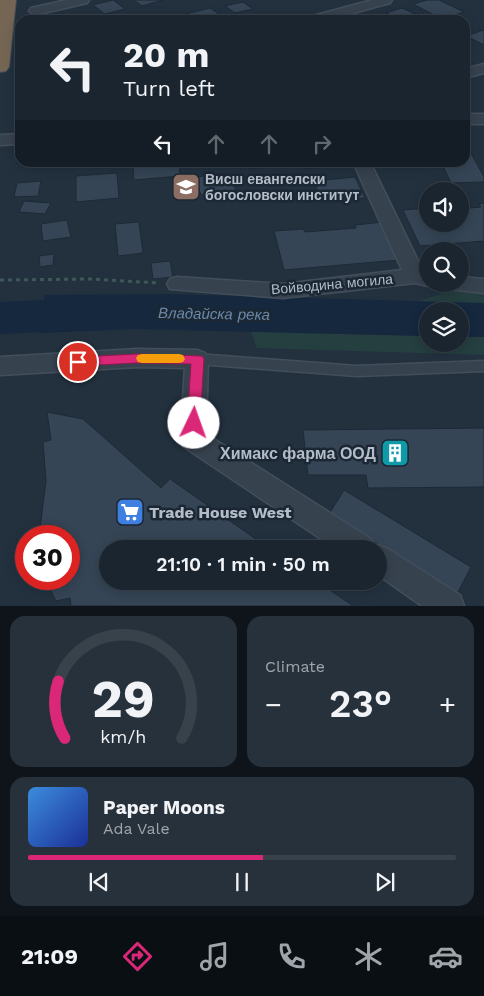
<!DOCTYPE html>
<html lang="en">
<head>
<meta charset="utf-8">
<style>
  :root { --surface:#1a252f; --page:#27313b; --text:#f1f3f6; --muted:#9fa5aa; --line:#38424b; --accent:#db2777 }
  body { margin:0; font-family:"Work Sans",sans-serif; background:var(--page); color:var(--text); height:100vh; display:flex; flex-direction:column; font-size:19px; white-space:nowrap }
  * { box-sizing:border-box; margin:0 }
  p { font-size:16px; color:var(--muted) }
  .icon { flex:none; width:28px; height:28px; fill:none; stroke:currentColor; stroke-width:2; stroke-linecap:round; stroke-linejoin:round }
  .map { position:relative; height:606px; overflow:hidden }
  .sheet { display:flex; flex-direction:column; gap:10px; padding:10px; background:#0e141a; flex:1 }
  .sheet>* { flex:none }
  .top-card { position:absolute; left:15px; top:15px; width:455px; height:152px; border-radius:15px; box-shadow:0 2px 12px #0003,0 0 0 1px var(--line); background:#1a252f; color:var(--text); overflow:hidden }
  .tools { position:absolute; left:419px; top:182px; display:grid; gap:10px }
  .tools a { display:grid; place-items:center; width:50px; height:50px; border-radius:50%; background:var(--surface); box-shadow:0 2px 12px #0003,0 0 0 1px var(--line); font-size:25px }
  .speed { position:absolute; left:15px; top:525px; display:flex; gap:10px; font-size:25px; font-weight:700; text-align:center }
  .speed>* { display:grid; place-content:center; width:65px; height:65px; border-radius:50%; background:var(--surface); box-shadow:0 2px 12px #0003,0 0 0 1px var(--line); line-height:1 }
  .speed .limit { border:8px solid #d22; background:#fff; color:#111 }
  .pin { position:absolute; display:grid; place-items:center; width:42px; height:42px; color:#fff; margin:-21px; border:2px solid #fff; border-radius:50%; box-shadow:0 1px 5px #0007 }
  .me { position:absolute; width:55px; margin:-28px; rotate:3deg; stroke-linejoin:round; filter:drop-shadow(0 0 4px #0008) }
  .turn { display:flex; align-items:center; gap:18px; height:105px; padding:0 25px; font-size:22px }
  .turn .icon { width:65px; height:65px; stroke-width:2.5 }
  .turn b { display:block; font-size:35px; line-height:42px }
  .lanes { display:flex; align-items:center; height:48px; padding:0 25px; background:#0003; justify-content:center; gap:25px; direction:ltr }
  .lanes .off { opacity:.35 }
  .big { font-size:38px; font-weight:600; line-height:1.1 }
  .sheet .widget { flex:1; display:flex; flex-direction:column; justify-content:center; gap:8px; min-width:0; padding:0 18px; border-radius:15px; background:var(--page) }
  .sheet .dial { align-items:center; gap:0 }
  .dial svg { height:130px; overflow:visible; fill:none; stroke:var(--line); stroke-width:7; stroke-linecap:round; text-anchor:middle }
  .dial text { fill:var(--text); stroke:none }
  .song { display:flex; align-items:center; gap:15px }
  .cover { width:60px; height:60px; border-radius:8px; background:linear-gradient(135deg,hsl(210 70% 55%),hsl(230 70% 35%)) }
  .played { height:5px; border-radius:2px; background:linear-gradient(90deg,var(--accent) 55%,var(--line) 55%) }
  .keys { display:flex; justify-content:space-around; direction:ltr }
  .heat { display:flex; justify-content:space-between; align-items:center; font-size:28px; direction:ltr }
  .sheet .tiles { flex:1; display:grid; gap:10px; grid-template-columns:1fr 1fr }
  .widget:last-child { grid-column:span 2 }
  .trip { position:absolute; left:99px; top:540px; width:288px; height:50px; border-radius:25px; background:var(--surface); box-shadow:0 2px 12px #0003,0 0 0 1px var(--line); font-weight:600; line-height:50px; text-align:center }
  .dock { display:flex; height:80px; justify-content:space-around; align-items:center; background:#0a0f13; color:var(--muted) }
  .dock .icon { width:35px; height:35px }
  .dock .active { color:var(--accent) }
  .dock b { font-size:22px; color:var(--text) }
  .map>svg:first-child { display:block }
  .green { fill:#253e40 }
  .water { fill:#15283e }
  .lines { fill:none; stroke-linecap:round; stroke-linejoin:round }
  .river { fill:#15283e; fill-rule:evenodd }
  .building { fill:#354555; stroke:#1e2936 }
  .lane-casing { stroke:#434e5b; stroke-width:3 }
  .street-casing { stroke:#434e5b; stroke-width:3 }
  .highway-casing { stroke:#424d5a; stroke-width:2 }
  .path { stroke:#3e5758; stroke-width:3; stroke-dasharray:4 4; stroke-linecap:butt }
  .lane { fill:#37424f; fill-rule:evenodd }
  .street { fill:#37424f; fill-rule:evenodd }
  .highway { fill:#756654; fill-rule:evenodd }
  .route { fill:#db2777; stroke:#8e194d }
  .slow { fill:#f59e0b }
  .labels { text-anchor:middle; dominant-baseline:central; stroke-width:5; stroke-linejoin:round; paint-order:stroke }
  .poi-label { font-size:14px; font-weight:bold; fill:#b3bdca; stroke:#1c2734; text-anchor:start }
  .street-label { font-size:14px; fill:#b3bdca; stroke:#1c2734 }
  .water-label { font-size:15px; font-style:italic; fill:#6a8aab; stroke:#1c2734 }
  .near-poi-label { font-size:16px; font-weight:bold; fill:#b3bdca; stroke:#1c2734; text-anchor:end }
</style>
</head>
<body>
<div class="map">
<svg width="484" height="606" viewBox="0 0 484 606">
  <rect width="100%" height="100%" fill="#23313f"/>
  <!-- green -->
  <g class="green">
    <polygon points="466,285 484,286 484,303 414,303"/>
    <polygon points="251,332 427,336 428,344 460,344 460,337 484,337 484,355 257,348"/>
  </g>
  <!-- water -->
  <polygon class="water" points="165,294 484,303 484,337 460,337 460,311 428,311 427,336 136,329 41,333 44,295"/>
  <g class="lines">
    <!-- river -->
    <polygon class="river" points="104,297 120,302 126,313 120,324 104,329 0,334 0,302"/>
  </g>
  <!-- building -->
  <g class="building">
    <polygon points="113,0 125,9 105,14 93,5"/>
    <polygon points="134,0 163,0 142,6"/>
    <polygon points="427,0 439,0 464,12 442,19 413,4"/>
    <polygon points="243,2 253,9 235,13 225,6"/>
    <polygon points="210,8 225,18 217,20 194,20 186,14"/>
    <polygon points="402,8 417,15 401,20 386,13"/>
    <polygon points="484,30 484,45 466,36"/>
    <polygon points="465,142 484,177 484,182 451,183 441,162 465,162"/>
    <polygon points="17,145 20,145 20,162 33,162 17,164"/>
    <polygon points="179,162 180,176 134,180 133,165"/>
    <polygon points="248,162 276,162 277,167 249,168"/>
    <polygon points="302,162 342,162 343,164 305,169"/>
    <polygon points="117,173 119,198 76,202 76,176"/>
    <polygon points="230,173 236,191 201,195 195,177"/>
    <polygon points="355,177 365,198 322,202 314,181"/>
    <polygon points="41,181 38,196 14,197 17,183"/>
    <polygon points="24,201 51,203 45,214 19,212"/>
    <polygon points="484,203 484,241 420,246 403,210 428,208 428,224 460,224 460,209 481,207 479,204"/>
    <polygon points="67,220 71,237 43,241 41,224"/>
    <polygon points="139,222 143,253 118,256 115,224"/>
    <polygon points="383,222 399,260 284,270 274,231 303,229 305,232 356,228 355,225"/>
    <polygon points="54,254 53,265 40,267 39,256"/>
    <polygon points="170,261 173,277 153,279 151,263"/>
    <polygon points="47,412 83,419 161,488 170,479 270,549 108,549 108,581 317,581 353,606 71,606 70,598 56,601 45,579 69,579 69,536 39,536 46,481 43,442 51,440"/>
    <polygon points="484,428 484,487 368,488 366,475 308,475 303,430"/>
    <polygon points="344,490 471,567 457,594 329,514"/>
  </g>
  <g class="lines">
    <defs>
      <polygon id="lane" points="197,354 357,366 484,361 484,371 357,376 197,364 193,362 191,359 193,356"/>
      <g id="street">
        <polygon points="67,0 89,0 87,3 35,15 29,11 31,8"/>
        <polygon points="372,0 392,0 390,3 328,20 308,20 309,17"/>
        <polygon points="484,64 484,73 465,78 465,69"/>
        <rect x="465" y="114" width="19" height="10"/>
        <polygon points="20,134 20,144 0,145 0,135"/>
        <polygon points="353,162 370,162 423,271 428,272 428,284 435,284 428,286 415,283 283,298 170,289 167,284 170,279 177,277 283,284 402,270"/>
        <polygon points="460,277 484,279 484,293 449,289 446,284 460,284"/>
        <polygon points="137,349 197,350 205,353 208,359 206,434 371,539 374,547 378,545 388,549 460,595 464,606 422,606 378,575 378,549 336,549 184,447 180,439 185,368 137,367 0,375 0,357"/>
      </g>
      <polygon id="highway" points="0,0 16,0 9,67 6,71 0,72"/>
    </defs>
    <!-- lane casing -->
    <use href="#lane" class="lane-casing"/>
    <!-- street casing -->
    <use href="#street" class="street-casing"/>
    <!-- highway casing -->
    <use href="#highway" class="highway-casing"/>
    <!-- path -->
    <polyline class="path" points="0,280 90,279 159,283"/>
    <!-- lane -->
    <use href="#lane" class="lane"/>
    <!-- street -->
    <use href="#street" class="street"/>
    <!-- highway -->
    <use href="#highway" class="highway"/>
  </g>
  <!-- route -->
  <polygon class="route" points="137,354 202,356 204,359 200,423 198,427 194,429 189,427 187,423 191,364 137,363 78,366 74,365 72,362 74,358 78,357"/>
  <!-- slow -->
  <polygon class="slow" points="142,354 179,354 183,355 185,359 183,362 179,363 142,363 138,362 136,358 138,355"/>
  <!-- icons -->
  <defs>
    <symbol id="school-square" viewBox="-11 -11 22 22"><rect x="-9" y="-9" width="18" height="18" rx="4" fill="#8d6e63" stroke="#1c2734"/><path d="M0-5L7-2L0 1L-7-2ZM-4 1L0 2.5L4 1V4Q0 6-4 4Z" fill="#fff"/></symbol>
    <symbol id="building-square" viewBox="-11 -11 22 22"><rect x="-9" y="-9" width="18" height="18" rx="4" fill="#0f9aa8" stroke="#1c2734"/><path d="M-4-6H4V6H1V3H-1V6H-4ZM-2.5-4.3h1.7v1.8h-1.7ZM.8-4.3h1.7v1.8H.8ZM-2.5-1h1.7V.8h-1.7ZM.8-1h1.7V.8H.8Z" fill="#fff"/></symbol>
    <symbol id="supermarket-square" viewBox="-11 -11 22 22"><rect x="-9" y="-9" width="18" height="18" rx="4" fill="#3f7fe0" stroke="#1c2734"/><path d="M-6-5.5h2.5l.6 2H6L4.5 2H-2.5L-4.4-4H-6ZM-1.5 3.2a1.3 1.3 0 1 0 .1 0ZM3 3.2a1.3 1.3 0 1 0 .1 0Z" fill="#fff"/></symbol>
  </defs>
  <g fill-rule="evenodd">
    <use href="#school-square" x="170" y="171" width="32" height="32"/>
    <use href="#building-square" x="379" y="437" width="32" height="32"/>
    <use href="#supermarket-square" x="114" y="496" width="32" height="32"/>
  </g>
  <g class="labels">
    <!-- poi labels -->
    <g class="poi-label">
      <text x="205" y="179">Висш евангелски<tspan x="205" dy="16">богословски институт</tspan></text>
    </g>
    <!-- street labels -->
    <g class="street-label">
      <text transform="translate(332 284) rotate(-5)">Войводина могила</text>
    </g>
    <!-- water labels -->
    <g class="water-label">
      <text transform="translate(214 314) rotate(1)">Владайска река</text>
    </g>
    <!-- near-poi labels -->
    <g class="near-poi-label">
      <text x="376" y="453">Химакс фарма ООД</text>
      <text x="149" y="512" text-anchor="start">Trade House West</text>
    </g>
  </g>
</svg>
<div class="tools">
<a><svg class="icon" aria-label="sound" viewBox="0 0 24 24"><path d="M4 9h4l5-4v14l-5-4H4zM17 9q2 3 0 6"/></svg></a>
<a><svg class="icon" aria-label="search" viewBox="0 0 24 24"><circle cx="10" cy="10" r="6"/><path d="M15 15l6 6"/></svg></a>
<a><svg class="icon" aria-label="layers" viewBox="0 0 24 24"><path d="M12 4l9 5-9 5-9-5zM3 14l9 5 9-5"/></svg></a>
</div>
<div class="speed"><div class="limit">30</div></div>
<div class="pin" style="left:78px;top:362px;background:#d93025"><svg class="icon" aria-label="arrive" viewBox="0 0 24 24"><path d="M6 21V4h12l-3 4 3 4H6"/></svg></div>
<svg class="me" style="left:194px;top:423px" viewBox="-20 -20 40 40"><circle r="19" fill="#fff"/><path d="M0-13L10 11 0 6-10 11z" fill="#db2777"/></svg>
<div class="trip">21:10 · 1 min · 50 m</div>
<div class="top-card">
<div class="turn"><svg class="icon" aria-label="left" viewBox="0 0 24 24"><path d="M17 20v-9H6M10 6l-5 5 5 5"/></svg><div><b>20 m</b>Turn left</div></div>
<div class="lanes"><svg class="icon" aria-label="left" viewBox="0 0 24 24"><path d="M17 20v-9H6M10 6l-5 5 5 5"/></svg><svg class="icon off" aria-label="ahead" viewBox="0 0 24 24"><path d="M12 20V5M6 11l6-6 6 6"/></svg><svg class="icon off" aria-label="ahead" viewBox="0 0 24 24"><path d="M12 20V5M6 11l6-6 6 6"/></svg><svg class="icon off" aria-label="right" viewBox="0 0 24 24"><path d="M7 20v-9h11M14 6l5 5-5 5"/></svg></div>
</div>
</div>
<section class="sheet">
<div class="tiles">
<div class="widget dial"><svg viewBox="0 0 100 80">
<path d="M14 69A42 42 0 1 1 86 69"/>
<path d="M14 69A42 42 0 0 1 10 34" stroke="#db2777"/>
<text x="50" y="56" font-size="32" font-weight="700">29</text>
<text x="50" y="72" font-size="11">km/h</text>
</svg></div>
<div class="widget"><p>Climate</p>
<div class="heat"><a>−</a><b class="big">23°</b><a>+</a></div>
</div>
<div class="widget">
<div class="song"><i class="cover"></i><div><b>Paper Moons</b><p>Ada Vale</p></div></div>
<div class="played"></div>
<div class="keys"><svg class="icon" aria-label="previous" viewBox="0 0 24 24"><path d="M18 5L8 12l10 7zM5 5v14"/></svg><svg class="icon" aria-label="pause" viewBox="0 0 24 24"><path d="M8 5v14M16 5v14"/></svg><svg class="icon" aria-label="next" viewBox="0 0 24 24"><path d="M6 5l10 7-10 7zM19 5v14"/></svg></div>
</div>
</div>
</section>
<nav class="dock">
<b>21:09</b>
<svg class="icon active" aria-label="directions" viewBox="0 0 24 24"><path d="M12 3l9 9-9 9-9-9zM9 14v-3h6M13 9l2 2-2 2"/></svg>
<svg class="icon" aria-label="music" viewBox="0 0 24 24"><path d="M9 18V5l10-2v13"/><circle cx="6" cy="18" r="3"/><circle cx="16" cy="16" r="3"/></svg>
<svg class="icon" aria-label="phone" viewBox="0 0 24 24"><path d="M5 4h4l2 5-3 2q2 4 5 5l2-3 5 2v4C11 20 4 13 5 4z"/></svg>
<svg class="icon" aria-label="climate" viewBox="0 0 24 24"><path d="M12 3v18M4 7l16 10M4 17L20 7"/></svg>
<svg class="icon" aria-label="car" viewBox="0 0 24 24"><path d="M5 17H2v-5l4-1 3-4h7l3 4 3 1v5h-3M9 17h6M6 11h13"/><circle cx="7" cy="17" r="2"/><circle cx="17" cy="17" r="2"/></svg>
</nav>
</body>
</html>
